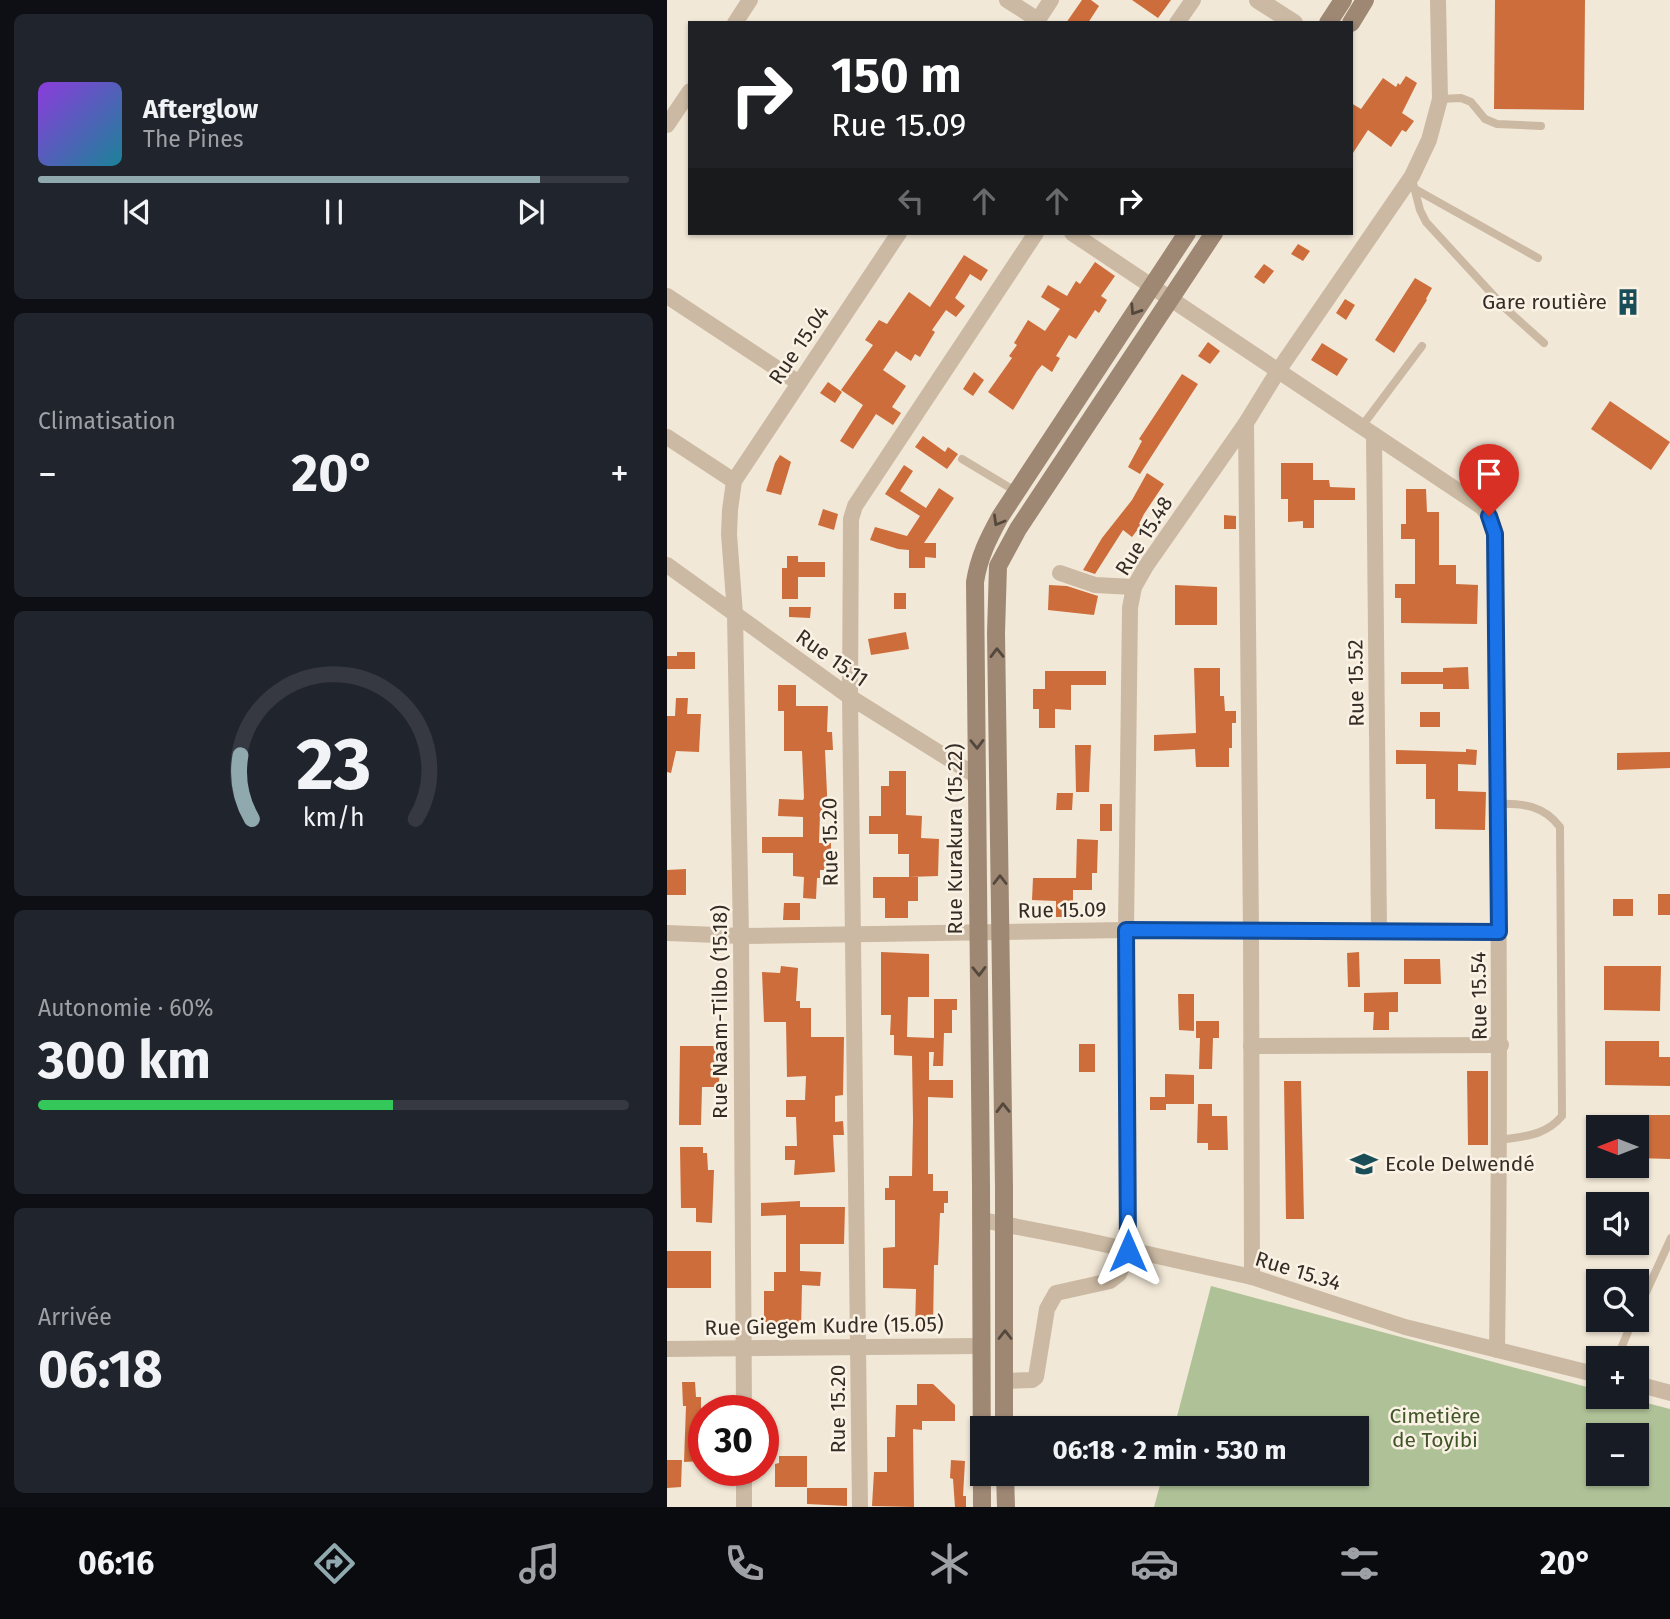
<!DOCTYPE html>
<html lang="fr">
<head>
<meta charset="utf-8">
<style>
  :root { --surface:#171b24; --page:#20242c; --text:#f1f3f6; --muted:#9ea1a6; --line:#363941; --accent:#90a9af }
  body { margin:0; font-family:"Fira Sans",sans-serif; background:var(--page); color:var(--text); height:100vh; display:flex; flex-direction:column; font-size:26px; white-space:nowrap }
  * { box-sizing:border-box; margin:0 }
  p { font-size:23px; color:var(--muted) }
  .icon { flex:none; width:38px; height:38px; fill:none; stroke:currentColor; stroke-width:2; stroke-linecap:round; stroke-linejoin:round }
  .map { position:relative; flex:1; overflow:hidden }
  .drawer { display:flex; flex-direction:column; gap:14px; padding:14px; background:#0d0f14; width:667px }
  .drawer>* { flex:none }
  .top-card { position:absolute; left:21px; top:21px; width:665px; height:214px; border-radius:0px; box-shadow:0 2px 5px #0004; background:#202124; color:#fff; overflow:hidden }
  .needle { width:46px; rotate:270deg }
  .controls { position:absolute; left:919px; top:1115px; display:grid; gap:14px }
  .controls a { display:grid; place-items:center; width:63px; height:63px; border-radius:0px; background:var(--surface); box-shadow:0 2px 5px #0004; font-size:35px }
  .speed { position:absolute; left:21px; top:1395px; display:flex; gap:14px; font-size:35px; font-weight:700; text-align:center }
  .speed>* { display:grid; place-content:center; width:91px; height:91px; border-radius:50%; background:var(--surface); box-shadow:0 2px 5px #0004; line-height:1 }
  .speed .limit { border:10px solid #d22; background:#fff; color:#111 }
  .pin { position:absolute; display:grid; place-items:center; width:60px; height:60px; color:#fff; margin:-72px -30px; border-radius:50% 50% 50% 0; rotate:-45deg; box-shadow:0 0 7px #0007 }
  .pin .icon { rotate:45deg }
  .me { position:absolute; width:77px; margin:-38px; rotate:0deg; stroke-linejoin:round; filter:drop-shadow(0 0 5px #0008) }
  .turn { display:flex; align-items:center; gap:24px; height:147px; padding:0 28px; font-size:32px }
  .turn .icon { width:91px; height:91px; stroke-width:2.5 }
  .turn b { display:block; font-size:49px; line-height:60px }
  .lanes { display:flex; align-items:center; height:66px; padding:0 28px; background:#0003; justify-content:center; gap:35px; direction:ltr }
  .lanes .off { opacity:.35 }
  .big { font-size:52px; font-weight:700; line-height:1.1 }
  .drawer .widget { flex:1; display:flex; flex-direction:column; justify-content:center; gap:10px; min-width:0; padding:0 24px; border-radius:10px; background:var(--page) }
  .drawer .dial { align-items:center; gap:0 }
  .dial svg { height:182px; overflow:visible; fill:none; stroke:var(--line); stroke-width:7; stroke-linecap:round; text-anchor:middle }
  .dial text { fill:var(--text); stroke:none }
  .song { display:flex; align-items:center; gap:21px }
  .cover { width:84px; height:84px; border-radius:10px; background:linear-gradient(135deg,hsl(270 70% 55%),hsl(190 70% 35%)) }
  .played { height:7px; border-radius:4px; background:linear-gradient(90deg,var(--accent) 85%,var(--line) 85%) }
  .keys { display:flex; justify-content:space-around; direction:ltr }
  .heat { display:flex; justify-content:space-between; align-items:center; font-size:38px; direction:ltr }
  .charge { height:10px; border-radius:5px; background:linear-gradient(90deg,#34c759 60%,var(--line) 0) }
  .trip { position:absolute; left:303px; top:1416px; width:399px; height:70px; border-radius:0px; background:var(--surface); box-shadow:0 2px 5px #0004; font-weight:700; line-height:70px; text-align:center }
  .menu { display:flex; height:112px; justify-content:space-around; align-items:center; background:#090b0e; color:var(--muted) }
  .menu .icon { width:49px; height:49px }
  .menu .current { color:var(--accent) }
  .menu b { font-size:32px; color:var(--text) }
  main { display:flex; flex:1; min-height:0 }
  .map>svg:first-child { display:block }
  .green { fill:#afc297; fill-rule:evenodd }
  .building { fill:#cd6d3b }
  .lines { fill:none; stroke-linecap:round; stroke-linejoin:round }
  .service { stroke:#cbb9a3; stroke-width:8 }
  .minor { stroke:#cbb9a3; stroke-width:16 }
  .tertiary { stroke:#cbb9a3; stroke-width:18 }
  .secondary { stroke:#9e8874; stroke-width:18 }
  .oneway { stroke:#54483d }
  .route-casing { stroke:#114b97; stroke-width:18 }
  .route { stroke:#1a73e8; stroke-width:12 }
  .labels { text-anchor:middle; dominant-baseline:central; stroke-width:5; stroke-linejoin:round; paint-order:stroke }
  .poi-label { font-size:21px; fill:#352c25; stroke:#faf2e4; text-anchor:end }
  .street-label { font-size:21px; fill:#352c25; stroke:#faf2e4 }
  .park-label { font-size:21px; fill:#405528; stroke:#faf2e4 }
</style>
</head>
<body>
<main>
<section class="drawer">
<div class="widget">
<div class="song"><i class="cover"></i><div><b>Afterglow</b><p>The Pines</p></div></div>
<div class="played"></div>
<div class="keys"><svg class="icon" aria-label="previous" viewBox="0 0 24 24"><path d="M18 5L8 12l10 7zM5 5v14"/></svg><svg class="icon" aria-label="pause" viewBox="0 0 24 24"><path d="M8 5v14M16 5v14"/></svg><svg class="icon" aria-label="next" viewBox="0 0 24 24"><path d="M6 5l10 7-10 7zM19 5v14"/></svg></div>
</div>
<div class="widget"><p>Climatisation</p>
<div class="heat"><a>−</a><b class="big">20°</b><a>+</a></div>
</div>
<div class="widget dial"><svg viewBox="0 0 100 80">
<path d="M14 69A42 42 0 1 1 86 69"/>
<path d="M14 69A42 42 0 0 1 9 41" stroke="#90a9af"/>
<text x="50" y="56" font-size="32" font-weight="700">23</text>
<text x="50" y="72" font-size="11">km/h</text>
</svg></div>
<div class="widget"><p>Autonomie · 60%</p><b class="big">300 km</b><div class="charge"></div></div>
<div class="widget"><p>Arrivée</p><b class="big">06:18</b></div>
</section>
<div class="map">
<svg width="1004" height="1507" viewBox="0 0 1004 1507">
  <rect width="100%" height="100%" fill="#f2e8d7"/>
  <!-- green -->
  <path class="green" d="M544,1286l387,104v6l26,1 46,12v98h-516l9,-33h194v-46h-183zM970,1435v39h-39v-39z"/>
  <!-- building -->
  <g class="building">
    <polygon points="415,0 424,0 432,6 421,23 399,23"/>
    <polygon points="465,0 504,0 491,18"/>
    <polygon points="828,0 918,0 917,110 827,109"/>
    <polygon points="739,76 750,83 735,113 747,121 739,132 735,130 724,147 701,130 684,156 684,103 694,109 716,78 729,87 731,83 733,85"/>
    <polygon points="631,244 643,251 636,261 624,254"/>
    <polygon points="297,255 321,270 314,281 303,274 288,298 298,306 289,317 279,310 265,330 268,332 253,357 248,354 244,361 229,351 216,370 239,386 225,407 234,413 226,425 209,414 186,449 173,441 196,405 174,390 206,345 198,340 212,320 220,324 242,292 263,307"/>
    <polygon points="428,262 448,276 434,296 440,300 432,313 428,310 409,339 402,335 389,356 393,358 385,372 375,365 370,371 346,410 321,392 345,358 342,356 350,345 347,343 361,320 378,331 393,309 374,297 381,285 400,296 409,281 413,284"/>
    <polygon points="597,264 607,271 597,284 587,277"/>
    <polygon points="748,278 765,288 759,299 760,300 727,353 708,340"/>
    <rect x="951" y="289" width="20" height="26"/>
    <polygon points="678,299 688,305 679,320 669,313"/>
    <polygon points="541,342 553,351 543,364 531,356"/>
    <polygon points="655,343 681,359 670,376 644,360"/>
    <polygon points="307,372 317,380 306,396 296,389"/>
    <polygon points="515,374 531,384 473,474 461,467 475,441 472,439"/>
    <polygon points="161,382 175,392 168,403 153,393"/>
    <polygon points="943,401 1003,442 984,470 924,429"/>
    <polygon points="256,436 278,452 281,447 291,454 280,469 248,447"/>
    <polygon points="113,455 124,462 114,495 99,491 108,463"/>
    <polygon points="614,463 646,463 646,480 662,480 663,487 688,488 688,500 647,500 647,528 636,528 636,521 621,522 621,499 614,499"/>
    <polygon points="237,465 246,471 233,491 259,508 272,488 287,498 257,543 269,543 269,558 258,557 258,568 242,568 242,550 231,549 203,540 208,527 240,536 253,516 218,494"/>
    <polygon points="480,473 497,484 477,514 472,524 474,525 465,537 456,530 428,574 416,570 435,538 465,500"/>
    <polygon points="739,489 759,489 760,512 772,512 772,565 789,565 789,584 811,585 810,624 734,623 734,598 728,598 728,584 748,584 748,539 734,539 734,524 739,524"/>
    <polygon points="156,509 171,514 167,530 151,525"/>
    <polygon points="557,515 569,516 569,529 557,529"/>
    <polygon points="120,556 131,556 131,562 158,562 158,577 131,577 131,599 115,599 115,568 120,568"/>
    <polygon points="382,585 400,586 431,596 427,615 381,610"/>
    <polygon points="508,585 550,587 550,625 508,625"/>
    <rect x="227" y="593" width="12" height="16"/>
    <polygon points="122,607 144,607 143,618 122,617"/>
    <polygon points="239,632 242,649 204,655 201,639"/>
    <polygon points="10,652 28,652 28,669 0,669 0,656 10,656"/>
    <polygon points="801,667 802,689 776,689 776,684 734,684 734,672 776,672 776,668"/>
    <polygon points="527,668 553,668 553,696 557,696 558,711 569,711 569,723 565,723 565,748 562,748 562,767 529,767 528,749 487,751 487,735 529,733"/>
    <polygon points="378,671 439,671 439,685 404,685 404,710 388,709 388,728 372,728 372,709 366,709 366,689 378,689"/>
    <polygon points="111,685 129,685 129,706 161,706 160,732 165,732 166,750 158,750 161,815 153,814 152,843 164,843 164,870 153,870 153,878 150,878 149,899 136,898 137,877 126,876 126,853 95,853 95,837 136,837 136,817 111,816 112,799 136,800 137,798 135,751 117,751 117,711 111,711"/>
    <polygon points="9,698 21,698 20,714 34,714 32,752 9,751 4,773 0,772 0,716 8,716"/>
    <rect x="753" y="712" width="20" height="15"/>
    <polygon points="408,745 424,745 422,792 409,792"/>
    <polygon points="799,749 810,750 809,765 791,764 791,791 819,792 818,830 768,829 768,799 759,799 759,764 729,764 729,750 799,752"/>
    <polygon points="1004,752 1004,768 950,770 950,753"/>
    <polygon points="222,771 239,771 239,815 255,816 254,838 272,839 271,876 242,877 242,854 231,854 231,834 202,834 202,816 214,816 214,786 222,786"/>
    <polygon points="390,793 406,793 405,810 389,810"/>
    <rect x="433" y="804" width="12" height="27"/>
    <polygon points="410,839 431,840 430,873 425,873 425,890 406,890 406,917 389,917 389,901 365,900 366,878 409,878"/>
    <polygon points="19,869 19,895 0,895 0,870"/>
    <polygon points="206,877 251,877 251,901 241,901 241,918 218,918 218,898 206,898"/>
    <rect x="991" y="894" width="13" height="21"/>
    <rect x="946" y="899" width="20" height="17"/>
    <polygon points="117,903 133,903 133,920 116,920"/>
    <polygon points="214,952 262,954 262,997 241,997 240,1037 267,1038 267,999 290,999 290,1010 285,1010 285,1033 277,1033 276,1066 266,1066 267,1052 262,1052 262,1080 286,1080 286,1098 261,1097 261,1174 266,1174 266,1191 281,1191 281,1203 277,1203 277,1213 273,1213 271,1265 267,1265 266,1330 248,1330 249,1289 216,1288 216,1248 228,1247 228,1200 218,1200 218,1188 222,1188 222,1176 245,1176 246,1120 245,1056 227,1055 227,1035 223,1035 224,1015 214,1015"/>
    <polygon points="692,952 693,987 681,987 680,953"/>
    <polygon points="737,959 773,959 774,984 737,984"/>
    <polygon points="114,966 131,968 129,1001 133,1001 133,1008 144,1008 144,1037 177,1037 176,1095 168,1096 168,1122 176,1121 177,1135 166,1135 168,1172 127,1175 128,1160 118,1160 118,1146 130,1146 129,1117 119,1117 119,1100 138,1100 139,1076 120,1077 119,1022 97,1022 95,972 113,973"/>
    <polygon points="937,966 994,966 993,1011 937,1010"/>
    <polygon points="731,992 731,1012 722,1012 722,1030 706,1030 707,1012 697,1012 697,993"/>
    <polygon points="511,994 527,994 527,1031 512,1030"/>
    <polygon points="529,1021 552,1021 552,1038 546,1038 545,1069 532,1069 533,1038 529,1038"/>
    <polygon points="938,1041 992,1041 992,1057 1004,1057 1004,1086 938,1085"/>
    <rect x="412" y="1044" width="16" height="28"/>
    <polygon points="13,1046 53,1046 52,1087 35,1087 34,1125 12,1125"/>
    <polygon points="800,1071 821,1071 821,1145 801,1145"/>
    <polygon points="498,1074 527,1075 527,1104 499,1104 499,1110 483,1110 483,1097 498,1097"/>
    <polygon points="617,1081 634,1081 637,1219 619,1219"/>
    <polygon points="531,1104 545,1104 545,1116 560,1116 561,1150 541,1150 541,1143 530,1143"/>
    <polygon points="950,1115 1004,1115 1004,1159 970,1158 970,1127 950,1127"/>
    <polygon points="13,1147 36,1147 36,1153 40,1153 41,1170 47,1170 45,1223 29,1222 29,1208 14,1208"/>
    <polygon points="133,1201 133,1207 178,1207 177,1244 133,1244 133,1271 154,1272 153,1286 135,1285 134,1331 105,1332 104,1322 97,1322 97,1291 107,1291 107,1272 119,1272 119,1215 94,1216 94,1203"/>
    <rect x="0" y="1251" width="44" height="37"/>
    <polygon points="15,1382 28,1382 29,1397 34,1397 34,1447 37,1447 37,1461 17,1462 19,1406 16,1406"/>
    <polygon points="250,1384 266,1384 288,1405 288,1421 255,1421 255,1430 246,1429 247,1507 205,1506 207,1472 220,1472 220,1437 228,1437 229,1405 250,1405"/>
    <polygon points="112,1456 140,1456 140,1487 108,1487 108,1464 112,1463"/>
    <polygon points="0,1460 15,1460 14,1487 0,1488"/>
    <polygon points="284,1460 298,1461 296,1496 299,1496 299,1507 288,1507 286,1479 283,1478"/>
    <polygon points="140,1488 180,1488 180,1506 140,1504"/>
  </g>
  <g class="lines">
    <!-- service -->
    <g class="service">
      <polyline points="773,99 794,98 804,102 818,119 830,124 874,126"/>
      <polyline points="745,179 753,210 759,222 838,308 877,343"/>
      <polyline points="748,189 871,258"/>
      <polyline points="695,426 755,346"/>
      <polyline points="295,459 350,492"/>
      <path d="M831,804c26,-1 46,2 62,23l2,289c-17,20 -37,20 -62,24"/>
      <polyline points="970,1312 1004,1238"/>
      <polyline points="950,1358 966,1320"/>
    </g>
    <!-- minor -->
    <g class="minor">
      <polyline points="340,0 371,20"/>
      <polyline points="68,23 83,0"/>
      <polyline points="369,23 384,0"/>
      <polyline points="510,23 526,0"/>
      <polyline points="0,125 23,91"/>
      <path d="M405,233l410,274 7,9 6,18c3,272 6,544 2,816"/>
      <polyline points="0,296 132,383"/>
      <polyline points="579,423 584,931 585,1277"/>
      <polyline points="707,435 712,931"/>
      <polyline points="0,437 67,481"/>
      <polyline points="0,565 183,697 311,777"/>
      <polyline points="393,573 428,585 467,587"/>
      <polyline points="0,933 74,936 459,930 832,931"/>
      <polyline points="584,1046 834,1045"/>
      <polyline points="315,1220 413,1239 585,1277 738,1327 931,1375"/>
      <polyline points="0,1349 314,1346"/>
      <polyline points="337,1381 365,1380 369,1377 380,1309 389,1293 443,1281 452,1274 461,1251 459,930 463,608 467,587 479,566 579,423 611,371 745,176 762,140 773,99 771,0"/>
      <polyline points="970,1384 1004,1393"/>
      <polyline points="77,1410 74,936 68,614 62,534 63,510 67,481 232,233"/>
      <polyline points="77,1470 77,1507"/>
      <polyline points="193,1507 183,697 184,519 188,506 369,233"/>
    </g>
    <!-- tertiary -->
    <polyline class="tertiary" points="591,0 627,23"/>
    <!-- secondary -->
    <g class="secondary">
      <polyline points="661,23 676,0"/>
      <polyline points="684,23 698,0"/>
      <polyline points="337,1428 337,1187 329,633 331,566 351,529 547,233"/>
      <polyline points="338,1474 339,1507"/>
      <path d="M315,1507l-1,-322 -6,-603c4,-25 13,-43 25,-65l187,-284"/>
    </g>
  </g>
  <!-- one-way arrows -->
  <defs><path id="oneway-chevron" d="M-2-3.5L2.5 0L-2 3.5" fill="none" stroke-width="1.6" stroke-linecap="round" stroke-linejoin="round" transform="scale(1.75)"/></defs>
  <g class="oneway">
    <use href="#oneway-chevron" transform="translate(468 310) rotate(123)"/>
    <use href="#oneway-chevron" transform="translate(331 521) rotate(120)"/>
    <use href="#oneway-chevron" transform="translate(330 653) rotate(-91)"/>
    <use href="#oneway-chevron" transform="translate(310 744) rotate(89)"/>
    <use href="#oneway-chevron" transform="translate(333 880) rotate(-90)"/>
    <use href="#oneway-chevron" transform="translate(312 971) rotate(89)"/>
    <use href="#oneway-chevron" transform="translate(336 1108) rotate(-91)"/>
    <use href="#oneway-chevron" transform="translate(338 1335) rotate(-90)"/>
  </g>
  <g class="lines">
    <defs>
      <polyline id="route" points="461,1251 459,930 832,932 828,534 822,516"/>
    </defs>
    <!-- route casing -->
    <use href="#route" class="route-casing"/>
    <!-- route -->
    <use href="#route" class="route"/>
  </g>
  <!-- icons -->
  <defs>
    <symbol id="building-bare" viewBox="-9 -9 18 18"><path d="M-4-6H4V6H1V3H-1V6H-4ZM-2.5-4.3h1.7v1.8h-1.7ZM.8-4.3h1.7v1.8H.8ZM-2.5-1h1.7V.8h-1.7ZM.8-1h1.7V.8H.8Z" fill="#194e59" stroke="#faf2e4" stroke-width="2.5" paint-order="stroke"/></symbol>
    <symbol id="school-bare" viewBox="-9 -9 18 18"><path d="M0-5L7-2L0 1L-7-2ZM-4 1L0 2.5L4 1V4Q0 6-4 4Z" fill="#194e59" stroke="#faf2e4" stroke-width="2.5" paint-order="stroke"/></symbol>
  </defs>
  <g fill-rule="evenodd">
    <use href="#building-bare" x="942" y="283" width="38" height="38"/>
    <use href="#school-bare" x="678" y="1145" width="38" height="38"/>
  </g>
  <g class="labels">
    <!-- poi labels -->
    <g class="poi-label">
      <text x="940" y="302">Gare routière</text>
      <text x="718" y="1164" text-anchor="start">Ecole Delwendé</text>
    </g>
    <!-- street labels -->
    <g class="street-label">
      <text transform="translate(132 345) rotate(-56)">Rue 15.04</text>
      <text transform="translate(477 536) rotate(-58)">Rue 15.48</text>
      <text transform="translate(165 658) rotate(35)">Rue 15.11</text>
      <text transform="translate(689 683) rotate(-91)">Rue 15.52</text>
      <text transform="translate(288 839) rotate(-90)">Rue Kurakura (15.22)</text>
      <text transform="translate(163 842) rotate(-91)">Rue 15.20</text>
      <text transform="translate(395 910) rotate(-1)">Rue 15.09</text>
      <text transform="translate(812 996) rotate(-91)">Rue 15.54</text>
      <text transform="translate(53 1012) rotate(-90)">Rue Naam-Tilbo (15.18)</text>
      <text transform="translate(631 1271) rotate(17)">Rue 15.34</text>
      <text transform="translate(157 1326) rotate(-1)">Rue Giegem Kudre (15.05)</text>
      <text transform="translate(171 1409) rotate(-90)">Rue 15.20</text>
    </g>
    <!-- park labels -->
    <g class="park-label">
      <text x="768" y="1416">Cimetière<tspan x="768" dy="24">de Toyibi</tspan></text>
    </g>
  </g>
</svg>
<div class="controls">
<a><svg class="needle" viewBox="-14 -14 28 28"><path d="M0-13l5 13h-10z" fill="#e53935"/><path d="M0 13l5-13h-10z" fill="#9ea1a6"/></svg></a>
<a><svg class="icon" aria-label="sound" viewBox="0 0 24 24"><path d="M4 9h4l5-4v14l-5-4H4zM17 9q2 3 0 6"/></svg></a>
<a><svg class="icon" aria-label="search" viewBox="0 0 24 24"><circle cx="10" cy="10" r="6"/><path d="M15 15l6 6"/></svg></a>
<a>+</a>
<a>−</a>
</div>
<div class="speed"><div class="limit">30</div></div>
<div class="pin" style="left:822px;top:516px;background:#d93025"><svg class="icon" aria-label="arrive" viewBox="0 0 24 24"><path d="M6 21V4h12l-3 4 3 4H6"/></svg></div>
<svg class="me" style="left:461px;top:1251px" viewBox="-20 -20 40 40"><path d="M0-17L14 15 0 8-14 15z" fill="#1a73e8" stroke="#fff" stroke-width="4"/></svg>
<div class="trip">06:18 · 2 min · 530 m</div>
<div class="top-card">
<div class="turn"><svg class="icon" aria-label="right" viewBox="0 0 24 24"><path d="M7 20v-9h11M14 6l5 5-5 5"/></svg><div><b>150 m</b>Rue 15.09</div></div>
<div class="lanes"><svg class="icon off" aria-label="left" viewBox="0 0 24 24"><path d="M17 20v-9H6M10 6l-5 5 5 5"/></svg><svg class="icon off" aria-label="ahead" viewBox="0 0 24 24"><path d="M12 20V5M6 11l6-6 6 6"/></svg><svg class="icon off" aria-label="ahead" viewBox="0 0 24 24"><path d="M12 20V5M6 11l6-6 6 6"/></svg><svg class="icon" aria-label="right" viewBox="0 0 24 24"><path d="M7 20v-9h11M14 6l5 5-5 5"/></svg></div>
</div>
</div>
</main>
<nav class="menu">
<b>06:16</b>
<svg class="icon current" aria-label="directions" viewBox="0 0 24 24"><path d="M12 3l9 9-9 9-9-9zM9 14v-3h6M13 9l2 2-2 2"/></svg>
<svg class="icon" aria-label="music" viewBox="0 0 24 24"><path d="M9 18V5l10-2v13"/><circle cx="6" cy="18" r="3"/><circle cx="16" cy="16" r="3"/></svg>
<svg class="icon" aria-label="phone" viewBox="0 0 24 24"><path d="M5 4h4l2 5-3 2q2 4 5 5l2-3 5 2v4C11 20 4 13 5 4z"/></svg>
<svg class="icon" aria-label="climate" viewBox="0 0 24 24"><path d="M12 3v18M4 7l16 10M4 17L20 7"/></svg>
<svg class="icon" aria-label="car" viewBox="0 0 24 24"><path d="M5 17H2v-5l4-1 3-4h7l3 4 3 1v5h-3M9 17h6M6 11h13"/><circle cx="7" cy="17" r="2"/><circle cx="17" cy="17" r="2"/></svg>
<svg class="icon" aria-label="filters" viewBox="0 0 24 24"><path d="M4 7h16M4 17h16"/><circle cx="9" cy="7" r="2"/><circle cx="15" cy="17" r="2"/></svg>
<b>20°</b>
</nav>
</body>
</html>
